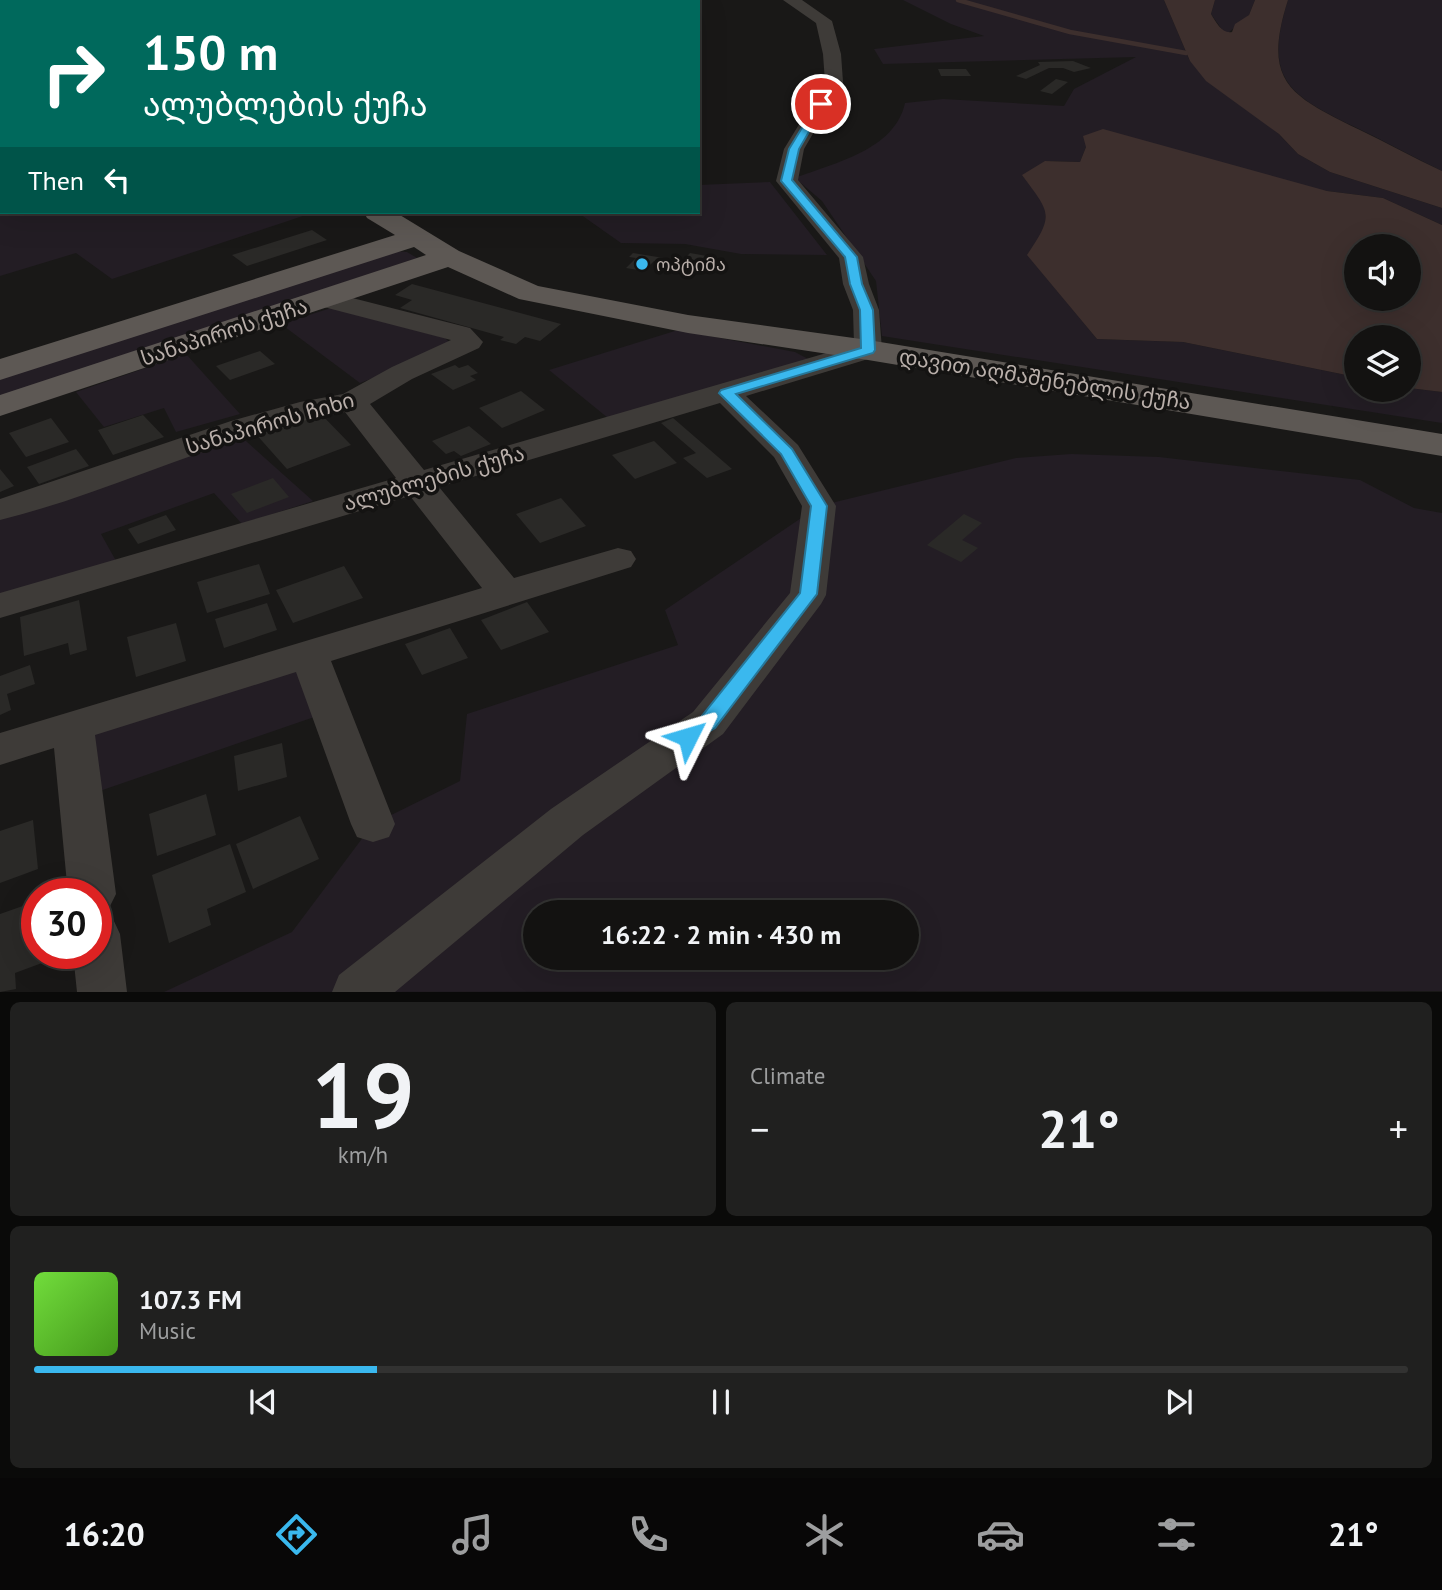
<!DOCTYPE html>
<html lang="en">
<head>
<meta charset="utf-8">
<style>
  :root { --surface:#131211; --page:#20201f; --text:#f1f3f6; --muted:#9d9e9f; --line:#323231; --accent:#3ab8ee }
  body { margin:0; font-family:"PT Sans","Noto Sans Georgian",sans-serif; background:var(--page); color:var(--text); height:100vh; display:flex; flex-direction:column; font-size:26px; white-space:nowrap }
  * { box-sizing:border-box; margin:0 }
  p { font-size:23px; color:var(--muted) }
  .icon { flex:none; width:38px; height:38px; fill:none; stroke:currentColor; stroke-width:2; stroke-linecap:round; stroke-linejoin:round }
  .map { position:relative; height:992px; overflow:hidden }
  .details { display:flex; flex-direction:column; gap:10px; padding:10px; background:#0a0a09; flex:1 }
  .details>* { flex:none }
  .hud { position:absolute; left:0px; top:0px; width:700px; height:214px; box-shadow:0 7px 28px #0002,0 0 0 2px var(--line); background:#00695c; color:#fff; overflow:hidden }
  .controls { position:absolute; left:1344px; top:234px; display:grid; gap:14px }
  .controls a { display:grid; place-items:center; width:77px; height:77px; border-radius:50%; background:var(--surface); box-shadow:0 7px 28px #0002,0 0 0 2px var(--line); font-size:35px }
  .speed { position:absolute; left:21px; top:878px; display:flex; gap:14px; font-size:35px; font-weight:700; text-align:center }
  .speed>* { display:grid; place-content:center; width:91px; height:91px; border-radius:50%; background:var(--surface); box-shadow:0 7px 28px #0002,0 0 0 2px var(--line); line-height:1 }
  .speed .limit { border:10px solid #d22; background:#fff; color:#111 }
  .pin { position:absolute; display:grid; place-items:center; width:60px; height:60px; color:#fff; margin:-30px; border:4px solid #fff; border-radius:50%; box-shadow:0 2px 7px #0007 }
  .me { position:absolute; width:77px; margin:-38px; rotate:50deg; stroke-linejoin:round; filter:drop-shadow(0 0 5px #0008) }
  .turn { display:flex; align-items:center; gap:24px; height:147px; padding:0 28px; font-size:32px }
  .turn .icon { width:91px; height:91px; stroke-width:2.5 }
  .turn b { display:block; font-size:49px; line-height:60px }
  .then { display:flex; align-items:center; height:66px; padding:0 28px; background:#0003; gap:14px; font-size:26px }
  .big { font-size:52px; font-weight:800; line-height:1.1 }
  .details .card { flex:1; display:flex; flex-direction:column; justify-content:center; gap:10px; min-width:0; padding:0 24px; border-radius:10px; background:var(--page) }
  .details .dial { align-items:center; gap:0 }
  .dial b { font-size:91px; line-height:1 }
  .song { display:flex; align-items:center; gap:21px }
  .cover { width:84px; height:84px; border-radius:10px; background:linear-gradient(135deg,hsl(100 70% 55%),hsl(100 70% 35%)) }
  .played { height:7px; border-radius:4px; background:linear-gradient(90deg,var(--accent) 25%,var(--line) 25%) }
  .keys { display:flex; justify-content:space-around; direction:ltr }
  .heat { display:flex; justify-content:space-between; align-items:center; font-size:38px; direction:ltr }
  .details .tiles { flex:1; display:grid; gap:10px; grid-template-columns:1fr 1fr }
  .card:last-child { grid-column:span 2 }
  .trip { position:absolute; left:523px; top:900px; width:396px; height:70px; border-radius:35px; background:var(--surface); box-shadow:0 7px 28px #0002,0 0 0 2px var(--line); font-weight:800; line-height:70px; text-align:center }
  .tabs { display:flex; height:112px; justify-content:space-around; align-items:center; background:#080707; color:var(--muted) }
  .tabs .icon { width:49px; height:49px }
  .tabs .selected { color:var(--accent) }
  .tabs b { font-size:32px; color:var(--text) }
  .map>svg:first-child { display:block }
  .green { fill:#231d24; fill-rule:evenodd }
  .water { fill:#3d2f2d; fill-rule:evenodd }
  .lines { fill:none; stroke-linecap:round; stroke-linejoin:round }
  .stream { stroke:#3d2f2d; stroke-width:4.5 }
  .building { fill:#2a2927 }
  .minor { fill:#3e3b38; fill-rule:evenodd }
  .major { fill:#5d5854; fill-rule:evenodd }
  .route { fill:#3ab8ee; stroke:#26789b; stroke-width:2 }
  .poi-dot { fill:#3ab8ee; stroke:#141312; stroke-width:2.5 }
  .labels { text-anchor:middle; dominant-baseline:central; stroke-width:7; stroke-linejoin:round; paint-order:stroke }
  .far-poi-label { font-size:18px; fill:#b9afaa; stroke:#141312; text-anchor:start }
  .street-label { font-size:21px; fill:#b9afaa; stroke:#141312 }
</style>
</head>
<body>
<div class="map">
<svg width="1442" height="992" viewBox="0 0 1442 992">
  <rect width="100%" height="100%" fill="#191817"/>
  <!-- green -->
  <g class="green">
    <path d="M903,0h261l26,61 89,73 19,20 32,18 112,36v17l-59,-27 -56,-7 -241,-44 -6,15 -35,-1 1,67 -18,27 69,84 86,3 173,35v13h53v-2l33,4v31l-560,-87 -6,-55 -54,-80 -27,-23c39,-15 100,-28 110,-75l38,-4 121,7 10,-17 62,-32 -253,7 -9,-15 110,-13 -33,-12z"/>
    <polygon points="1215,0 1255,0 1249,15 1228,33 1223,31 1211,14"/>
    <path d="M1288,0h154v171c-29,-14 -58,-30 -87,-44 -67,-32 -92,-48 -67,-127z"/>
    <polygon points="0,30 2,212 312,213 112,279 76,253 0,276"/>
    <polygon points="770,182 827,255 741,254 685,244 621,243 577,212 698,212 698,185"/>
    <polygon points="396,251 407,252 417,258 0,398 0,379"/>
    <polygon points="331,308 445,338 452,345 444,351 360,383 281,324"/>
    <polygon points="678,330 795,352 810,360 608,418 549,370"/>
    <polygon points="186,354 240,414 176,432 164,408 104,427 76,392"/>
    <polygon points="237,433 313,501 242,524 214,493 101,534 120,568 0,604 0,514"/>
    <path d="M1071,454l88,3 201,23 54,28 28,5v478l-1278,1 128,-60 81,-108 87,-43 7,-67 211,-69 -13,-35 154,-104 197,-48zM536,912h370v45h-370z"/>
    <polygon points="302,661 323,714 91,794 81,731"/>
  </g>
  <!-- water -->
  <g class="water">
    <path d="M1164,0h51l-4,14c5,8 11,20 21,18l3,-8 14,-9 6,-15h33c-27,84 4,96 72,130 27,13 54,28 82,41v37l-112,-36 -32,-18 -19,-20 -73,-53 -16,-20z"/>
    <path d="M1103,129l224,62 56,7 59,27v167l-33,-4v-50h-53v39l-173,-35 -86,-3 -70,-84c28,-41 23,-42 -5,-80l23,-14 35,1 6,-15 -3,-11zM1356,247h53v52h-53z"/>
  </g>
  <g class="lines">
    <!-- stream -->
    <polyline class="stream" points="958,0 1070,32 1186,53"/>
  </g>
  <!-- building -->
  <g class="building">
    <polygon points="1073,61 1091,68 1074,72 1063,68 1049,68 1026,79 1016,76 1040,65 1038,62"/>
    <polygon points="938,69 966,69 971,76 941,76"/>
    <polygon points="1056,79 1068,82 1052,94 1040,91"/>
    <polygon points="312,230 327,240 247,266 232,255"/>
    <polygon points="633,253 670,259 666,264 654,261 644,271 626,268 636,258 629,257"/>
    <polygon points="690,253 718,258 708,269 680,264"/>
    <polygon points="412,284 561,324 540,341 525,337 516,344 500,340 504,337 400,308 412,300 395,295"/>
    <polygon points="260,351 275,364 230,380 216,366"/>
    <polygon points="455,365 459,368 468,365 478,373 470,376 476,380 453,390 431,374"/>
    <polygon points="521,391 545,410 502,428 479,408"/>
    <polygon points="318,411 351,445 287,469 255,433"/>
    <polygon points="143,415 164,437 113,455 98,430"/>
    <polygon points="51,418 69,442 26,457 9,433"/>
    <polygon points="673,418 732,469 707,478 683,458 696,453 661,423"/>
    <polygon points="469,426 491,444 461,456 454,451 446,454 432,441"/>
    <polygon points="654,441 677,463 635,479 612,455"/>
    <polygon points="76,449 89,466 39,484 27,467"/>
    <polygon points="0,469 14,486 0,492"/>
    <polygon points="273,478 289,497 247,513 231,494"/>
    <polygon points="561,498 586,526 540,543 516,514"/>
    <polygon points="964,514 982,523 962,540 978,548 961,562 927,545"/>
    <polygon points="166,515 176,530 138,544 128,529"/>
    <polygon points="259,564 270,594 207,613 197,582"/>
    <polygon points="344,566 363,598 293,623 276,590"/>
    <polygon points="79,600 87,650 70,655 68,643 24,656 20,617"/>
    <polygon points="527,602 549,632 501,650 481,620"/>
    <polygon points="267,603 277,630 224,648 215,619"/>
    <polygon points="176,623 186,661 136,677 127,637"/>
    <polygon points="450,628 468,658 422,675 405,644"/>
    <polygon points="30,665 35,684 7,694 11,710 0,715 0,676"/>
    <polygon points="282,743 287,777 238,791 234,756"/>
    <polygon points="206,794 216,835 157,856 149,814"/>
    <polygon points="300,816 319,859 253,889 236,844"/>
    <polygon points="33,820 38,869 0,883 0,831"/>
    <polygon points="230,844 246,892 207,909 211,925 169,943 152,875"/>
    <polygon points="37,901 37,954 50,954 50,960 15,973 16,989 0,992 0,914"/>
  </g>
  <g class="lines">
    <!-- minor -->
    <path class="minor" d="M783,0h19l30,21 9,33 2,28 -39,67 -6,31 65,77 6,27 10,26 3,40 -4,6 -132,40 52,49 38,61 -10,89 -5,9 -98,130 -140,101 -188,157h-63l7,-17 212,-166 142,-97 97,-119 12,-87 -28,-49 -54,-54 -281,84 75,91 104,-30 13,3 5,8 -5,8 -300,94 64,163 -6,13 -16,5 -16,-5 -6,-13 -55,-152 -201,63 21,159 -7,14 -12,5 16,6 7,15 7,58h-50l-4,-38h23v-60h-28l-14,-146 -54,17v-32l482,-145 -72,-92 -410,122v-25l396,-115 -51,-66c-120,21 -228,79 -345,108v-21l231,-78 69,-19 43,-8 49,-27 59,-27 -135,-35 -4,-6 4,-6 9,-2 145,37 13,14 -4,6 -67,31 -42,25 54,66 430,-125 -1,-35 -10,-26 -4,-26 -63,-77 8,-32 41,-67 -2,-28 -7,-31z"/>
    <!-- major -->
    <g class="major">
      <polygon points="39,0 59,0 60,2 40,2"/>
      <polygon points="364,212 395,212 459,251 538,286 688,315 868,340 1442,434 1442,456 868,360 688,333 519,299 448,267 0,416 0,395 426,255 414,247 0,380 0,359 395,235 367,218"/>
    </g>
  </g>
  <!-- route -->
  <polygon class="route" points="817,103 825,104 799,149 792,180 857,257 862,284 873,310 875,350 873,353 736,394 792,449 827,506 817,594 715,728 688,744 681,742 678,737 681,731 701,717 800,593 811,506 781,454 719,393 721,390 861,348 860,310 850,284 845,257 781,181 789,149"/>
  <!-- markers -->
  <circle class="poi-dot" cx="642" cy="264" r="7"/>
  <g class="labels">
    <!-- far-poi labels -->
    <g class="far-poi-label">
      <text x="656" y="264">ოპტიმა</text>
    </g>
    <!-- street labels -->
    <g class="street-label">
      <text transform="translate(224 332) rotate(-18)">სანაპიროს ქუჩა</text>
      <text transform="translate(1045 379) rotate(9)">დავით აღმაშენებლის ქუჩა</text>
      <text transform="translate(270 423) rotate(-16)">სანაპიროს ჩიხი</text>
      <text transform="translate(434 478) rotate(-16)">ალუბლების ქუჩა</text>
    </g>
  </g>
</svg>
<div class="controls">
<a><svg class="icon" aria-label="sound" viewBox="0 0 24 24"><path d="M4 9h4l5-4v14l-5-4H4zM17 9q2 3 0 6"/></svg></a>
<a><svg class="icon" aria-label="layers" viewBox="0 0 24 24"><path d="M12 4l9 5-9 5-9-5zM3 14l9 5 9-5"/></svg></a>
</div>
<div class="speed"><div class="limit">30</div></div>
<div class="pin" style="left:821px;top:104px;background:#d93025"><svg class="icon" aria-label="arrive" viewBox="0 0 24 24"><path d="M6 21V4h12l-3 4 3 4H6"/></svg></div>
<svg class="me" style="left:688px;top:737px" viewBox="-20 -20 40 40"><path d="M0-17L14 15 0 8-14 15z" fill="#3ab8ee" stroke="#fff" stroke-width="4"/></svg>
<div class="trip">16:22 · 2 min · 430 m</div>
<div class="hud">
<div class="turn"><svg class="icon" aria-label="right" viewBox="0 0 24 24"><path d="M7 20v-9h11M14 6l5 5-5 5"/></svg><div><b>150 m</b>ალუბლების ქუჩა</div></div>
<div class="then">Then<svg class="icon" aria-label="left" viewBox="0 0 24 24"><path d="M17 20v-9H6M10 6l-5 5 5 5"/></svg></div>
</div>
</div>
<section class="details">
<div class="tiles">
<div class="card dial"><b>19</b><p>km/h</p></div>
<div class="card"><p>Climate</p>
<div class="heat"><a>−</a><b class="big">21°</b><a>+</a></div>
</div>
<div class="card">
<div class="song"><i class="cover"></i><div><b>107.3 FM</b><p>Music</p></div></div>
<div class="played"></div>
<div class="keys"><svg class="icon" aria-label="previous" viewBox="0 0 24 24"><path d="M18 5L8 12l10 7zM5 5v14"/></svg><svg class="icon" aria-label="pause" viewBox="0 0 24 24"><path d="M8 5v14M16 5v14"/></svg><svg class="icon" aria-label="next" viewBox="0 0 24 24"><path d="M6 5l10 7-10 7zM19 5v14"/></svg></div>
</div>
</div>
</section>
<nav class="tabs">
<b>16:20</b>
<svg class="icon selected" aria-label="directions" viewBox="0 0 24 24"><path d="M12 3l9 9-9 9-9-9zM9 14v-3h6M13 9l2 2-2 2"/></svg>
<svg class="icon" aria-label="music" viewBox="0 0 24 24"><path d="M9 18V5l10-2v13"/><circle cx="6" cy="18" r="3"/><circle cx="16" cy="16" r="3"/></svg>
<svg class="icon" aria-label="phone" viewBox="0 0 24 24"><path d="M5 4h4l2 5-3 2q2 4 5 5l2-3 5 2v4C11 20 4 13 5 4z"/></svg>
<svg class="icon" aria-label="climate" viewBox="0 0 24 24"><path d="M12 3v18M4 7l16 10M4 17L20 7"/></svg>
<svg class="icon" aria-label="car" viewBox="0 0 24 24"><path d="M5 17H2v-5l4-1 3-4h7l3 4 3 1v5h-3M9 17h6M6 11h13"/><circle cx="7" cy="17" r="2"/><circle cx="17" cy="17" r="2"/></svg>
<svg class="icon" aria-label="filters" viewBox="0 0 24 24"><path d="M4 7h16M4 17h16"/><circle cx="9" cy="7" r="2"/><circle cx="15" cy="17" r="2"/></svg>
<b>21°</b>
</nav>
</body>
</html>
